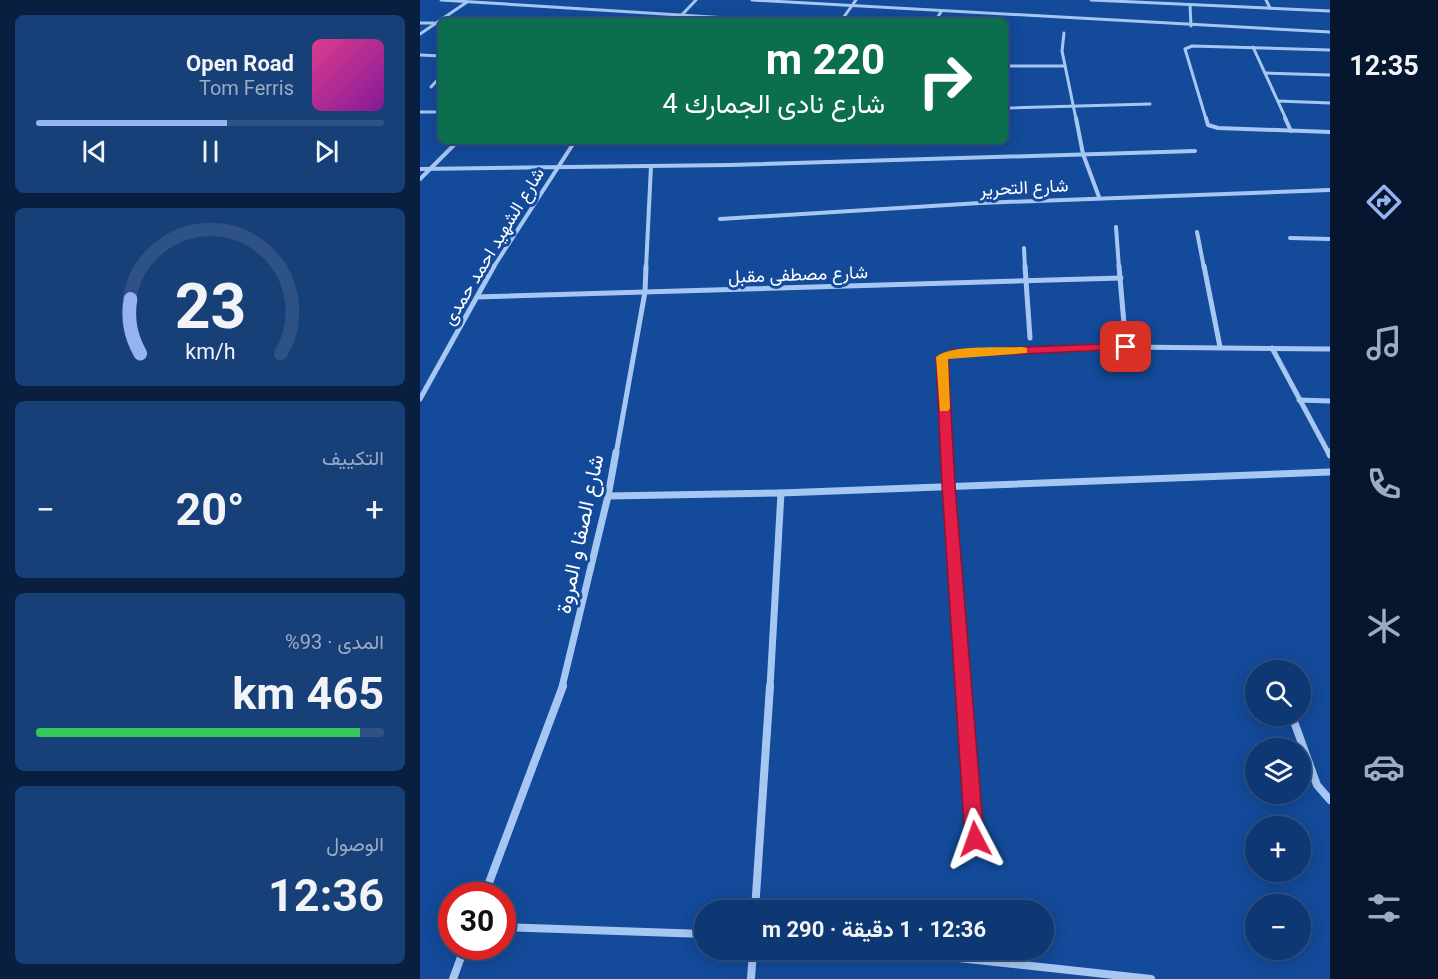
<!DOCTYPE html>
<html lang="ar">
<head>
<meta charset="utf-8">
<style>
  :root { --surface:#0e3873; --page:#173f78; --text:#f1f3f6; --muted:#9bacc4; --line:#2e5285; --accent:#95b2f1 }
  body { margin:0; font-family:Roboto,Vazirmatn,sans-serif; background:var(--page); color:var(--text); direction:rtl; height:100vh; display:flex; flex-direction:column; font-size:22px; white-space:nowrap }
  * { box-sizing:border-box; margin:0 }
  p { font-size:20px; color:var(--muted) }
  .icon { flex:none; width:33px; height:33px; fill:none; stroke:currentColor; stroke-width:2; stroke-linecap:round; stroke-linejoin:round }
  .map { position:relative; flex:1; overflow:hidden; direction:ltr }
  .details { display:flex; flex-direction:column; gap:15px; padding:15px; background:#081f3f; width:420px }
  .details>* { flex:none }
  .top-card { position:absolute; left:18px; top:18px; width:570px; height:126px; border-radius:9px; box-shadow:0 3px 15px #0003,0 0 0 2px var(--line); direction:rtl; background:#0b6e4f; color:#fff; overflow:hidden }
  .tools { position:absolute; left:825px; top:660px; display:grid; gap:12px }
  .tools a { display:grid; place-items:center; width:66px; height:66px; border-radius:50%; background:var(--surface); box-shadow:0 3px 15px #0003,0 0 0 2px var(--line); font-size:30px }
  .speed { position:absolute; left:18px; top:882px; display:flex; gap:12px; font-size:30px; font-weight:700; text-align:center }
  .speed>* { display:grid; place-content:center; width:78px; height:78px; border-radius:50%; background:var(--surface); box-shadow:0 3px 15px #0003,0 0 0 2px var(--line); line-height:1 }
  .speed .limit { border:9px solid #d22; background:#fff; color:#111 }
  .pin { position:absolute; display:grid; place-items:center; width:51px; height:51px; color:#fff; margin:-26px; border-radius:12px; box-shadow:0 3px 9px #0006 }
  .me { position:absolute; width:66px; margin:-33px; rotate:356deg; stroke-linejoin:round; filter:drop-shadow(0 0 4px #0008) }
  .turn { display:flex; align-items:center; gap:21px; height:126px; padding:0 24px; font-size:27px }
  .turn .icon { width:78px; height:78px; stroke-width:2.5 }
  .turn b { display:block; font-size:42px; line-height:51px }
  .big { font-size:45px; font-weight:700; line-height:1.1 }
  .details .widget { flex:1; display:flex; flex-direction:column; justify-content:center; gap:9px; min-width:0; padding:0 21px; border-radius:9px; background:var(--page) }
  .details .dial { align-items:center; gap:0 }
  .dial svg { height:156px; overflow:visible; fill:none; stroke:var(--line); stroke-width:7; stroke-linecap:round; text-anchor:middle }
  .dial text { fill:var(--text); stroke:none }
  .song { display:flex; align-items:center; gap:18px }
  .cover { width:72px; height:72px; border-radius:9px; background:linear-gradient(135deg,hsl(330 70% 55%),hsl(290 70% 35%)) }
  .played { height:6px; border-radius:3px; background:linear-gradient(90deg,var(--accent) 55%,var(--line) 55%) }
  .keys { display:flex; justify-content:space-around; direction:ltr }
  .heat { display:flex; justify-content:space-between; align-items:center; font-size:33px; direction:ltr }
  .charge { height:9px; border-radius:4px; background:linear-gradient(90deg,#34c759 93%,var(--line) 0) }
  .trip { position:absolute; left:274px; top:900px; width:360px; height:60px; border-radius:30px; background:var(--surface); box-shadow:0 3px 15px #0003,0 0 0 2px var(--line); font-weight:700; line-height:60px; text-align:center; direction:rtl }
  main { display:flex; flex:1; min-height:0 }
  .menu { display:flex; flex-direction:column; width:108px; justify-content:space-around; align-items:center; background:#06162e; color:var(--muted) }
  .menu .icon { width:42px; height:42px }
  .menu .selected { color:var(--accent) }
  .menu b { font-size:27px; color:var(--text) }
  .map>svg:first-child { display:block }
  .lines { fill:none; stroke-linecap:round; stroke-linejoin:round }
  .street-far4 { stroke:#a7c7f3; stroke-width:3 }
  .street-far3 { stroke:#a7c7f3; stroke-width:4 }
  .street-far2 { stroke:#a7c7f3; stroke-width:5 }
  .street-far1 { stroke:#a7c7f3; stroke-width:7 }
  .street { stroke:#a7c7f3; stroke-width:8 }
  .route { fill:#e11d48; stroke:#92132f; stroke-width:1.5 }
  .slow { fill:#f59e0b }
  .labels { text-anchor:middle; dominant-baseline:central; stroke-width:6; stroke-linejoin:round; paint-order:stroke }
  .far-street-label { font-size:18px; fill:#fff; stroke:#134a99 }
  .street-label { font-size:21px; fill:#fff; stroke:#134a99 }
</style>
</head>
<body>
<main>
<nav class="menu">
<b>12:35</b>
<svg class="icon selected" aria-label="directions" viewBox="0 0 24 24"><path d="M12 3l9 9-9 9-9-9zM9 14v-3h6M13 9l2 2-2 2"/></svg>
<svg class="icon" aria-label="music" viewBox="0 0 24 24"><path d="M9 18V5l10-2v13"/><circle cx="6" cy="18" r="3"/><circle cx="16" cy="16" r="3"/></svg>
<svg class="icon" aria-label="phone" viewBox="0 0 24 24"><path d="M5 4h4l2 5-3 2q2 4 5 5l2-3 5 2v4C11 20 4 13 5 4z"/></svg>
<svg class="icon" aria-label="climate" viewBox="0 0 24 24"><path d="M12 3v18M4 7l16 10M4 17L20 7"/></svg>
<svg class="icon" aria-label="car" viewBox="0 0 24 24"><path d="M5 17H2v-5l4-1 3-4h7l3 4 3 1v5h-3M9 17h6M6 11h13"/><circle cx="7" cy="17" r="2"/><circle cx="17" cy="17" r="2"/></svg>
<svg class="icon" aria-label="filters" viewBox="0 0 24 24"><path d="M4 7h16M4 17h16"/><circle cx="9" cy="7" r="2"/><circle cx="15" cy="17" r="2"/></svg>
</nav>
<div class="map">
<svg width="910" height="979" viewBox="0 0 910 979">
  <rect width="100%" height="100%" fill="#134a99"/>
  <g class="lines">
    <!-- street-far4 -->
    <g class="street-far4">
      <polyline points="21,0 354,21"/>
      <polyline points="332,0 910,32"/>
      <polyline points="671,0 910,11"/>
      <polyline points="846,0 850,8"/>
      <polyline points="770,5 771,26"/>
      <polyline points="256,21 276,0"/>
      <polyline points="421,21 436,0"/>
      <polyline points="515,21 521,12"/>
      <polyline points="0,23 14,23"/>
      <polyline points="644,33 642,51 656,119"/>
      <polyline points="0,34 47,2"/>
      <polyline points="833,47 866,119"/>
      <polyline points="0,55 21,56"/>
      <polyline points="585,66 645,66"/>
      <polyline points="845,73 910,75"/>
      <polyline points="11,87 21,76"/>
      <polyline points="858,101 910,103"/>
      <polyline points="585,108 730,104"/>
      <polyline points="0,112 21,112"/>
      <polyline points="786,119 765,49 772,46 910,50"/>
    </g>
    <!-- street-far3 -->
    <g class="street-far3">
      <polyline points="656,118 663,154 679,197"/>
      <polyline points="786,118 788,125 798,128 910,132"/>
      <polyline points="865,118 871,131"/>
      <polyline points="0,169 310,165 775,151"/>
      <polyline points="0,179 38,141"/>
      <polyline points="300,219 560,203 910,190"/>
      <polyline points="696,227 699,268"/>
      <polyline points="777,232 784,268"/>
      <polyline points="870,238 910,239"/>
      <polyline points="604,248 605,268"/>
      <polyline points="73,268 155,141"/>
      <polyline points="226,268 231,166"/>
    </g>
    <!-- street-far2 -->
    <g class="street-far2">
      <polyline points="605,266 610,338"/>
      <polyline points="699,266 706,347"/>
      <polyline points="784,266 800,347"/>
      <polyline points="57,297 701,278"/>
      <polyline points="852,348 909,454"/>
      <polyline points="0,399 74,266"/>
      <polyline points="879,400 910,401"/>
      <polyline points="196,454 225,292 226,266"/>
      <polyline points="527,454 522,357 532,354 706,347 910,349"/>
    </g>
    <!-- street-far1 -->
    <g class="street-far1">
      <polyline points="526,452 543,687"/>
      <polyline points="909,452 910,455"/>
      <polyline points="188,496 361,493 910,472"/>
      <polyline points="142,687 188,496 196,452"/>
      <polyline points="350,687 361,493"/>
    </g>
    <!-- street -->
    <g class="street">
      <polyline points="543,686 555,839"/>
      <polyline points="872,716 897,785 910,800"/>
      <polyline points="64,896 143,686"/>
      <polyline points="335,910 350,686"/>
      <polyline points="82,927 285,934"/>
      <polyline points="464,950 731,979"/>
      <polyline points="33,979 45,946"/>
      <polyline points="331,979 333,950"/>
    </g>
  </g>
  <!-- route -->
  <polygon class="route" points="706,343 710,344 710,349 534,357 528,359 535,485 564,839 561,845 555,847 548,845 545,839 522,485 516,357 532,350"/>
  <!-- slow -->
  <path class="slow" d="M603,347l4,1v5l-79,6 2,49 -2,3h-8l-4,-54c15,-13 66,-9 87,-10z"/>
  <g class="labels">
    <!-- far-street labels -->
    <g class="far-street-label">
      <text transform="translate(604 187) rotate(-3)">شارع التحرير</text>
      <text transform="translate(73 246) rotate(-59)">شارع الشهيد احمد حمدى</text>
      <text transform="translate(378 274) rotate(-2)">شارع مصطفى مقبل</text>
    </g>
    <!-- street labels -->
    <g class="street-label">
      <text transform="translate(160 534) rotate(-78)">شارع الصفا و المروة</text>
    </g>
  </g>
</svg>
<div class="tools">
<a><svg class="icon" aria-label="search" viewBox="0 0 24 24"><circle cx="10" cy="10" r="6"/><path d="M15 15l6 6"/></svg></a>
<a><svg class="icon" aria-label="layers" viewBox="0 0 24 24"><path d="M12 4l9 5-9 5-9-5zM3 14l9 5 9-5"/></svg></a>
<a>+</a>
<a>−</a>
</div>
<div class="speed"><div class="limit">30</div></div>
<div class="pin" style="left:706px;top:347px;background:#d93025"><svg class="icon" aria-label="arrive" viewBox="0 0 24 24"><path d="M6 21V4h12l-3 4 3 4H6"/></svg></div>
<svg class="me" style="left:555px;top:839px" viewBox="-20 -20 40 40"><path d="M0-17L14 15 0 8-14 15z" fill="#e11d48" stroke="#fff" stroke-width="4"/></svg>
<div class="trip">12:36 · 1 دقيقة · 290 m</div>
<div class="top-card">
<div class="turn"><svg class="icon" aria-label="right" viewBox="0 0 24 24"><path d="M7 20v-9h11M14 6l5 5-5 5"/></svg><div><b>220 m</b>شارع نادى الجمارك 4</div></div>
</div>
</div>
<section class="details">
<div class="widget">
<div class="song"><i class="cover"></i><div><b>Open Road</b><p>Tom Ferris</p></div></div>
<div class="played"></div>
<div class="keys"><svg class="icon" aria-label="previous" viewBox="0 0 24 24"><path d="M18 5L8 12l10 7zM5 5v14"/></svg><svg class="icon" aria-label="pause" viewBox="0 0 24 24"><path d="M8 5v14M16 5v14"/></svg><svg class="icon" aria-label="next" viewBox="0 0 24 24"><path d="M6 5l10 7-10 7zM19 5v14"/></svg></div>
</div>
<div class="widget dial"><svg viewBox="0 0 100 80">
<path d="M14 69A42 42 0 1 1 86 69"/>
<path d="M14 69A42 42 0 0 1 9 41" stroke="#95b2f1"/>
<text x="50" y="56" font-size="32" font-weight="700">23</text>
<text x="50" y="72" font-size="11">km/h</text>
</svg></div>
<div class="widget"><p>التكييف</p>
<div class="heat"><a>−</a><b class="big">20°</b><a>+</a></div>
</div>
<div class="widget"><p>المدى · 93%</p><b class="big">465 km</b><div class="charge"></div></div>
<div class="widget"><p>الوصول</p><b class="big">12:36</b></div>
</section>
</main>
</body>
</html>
